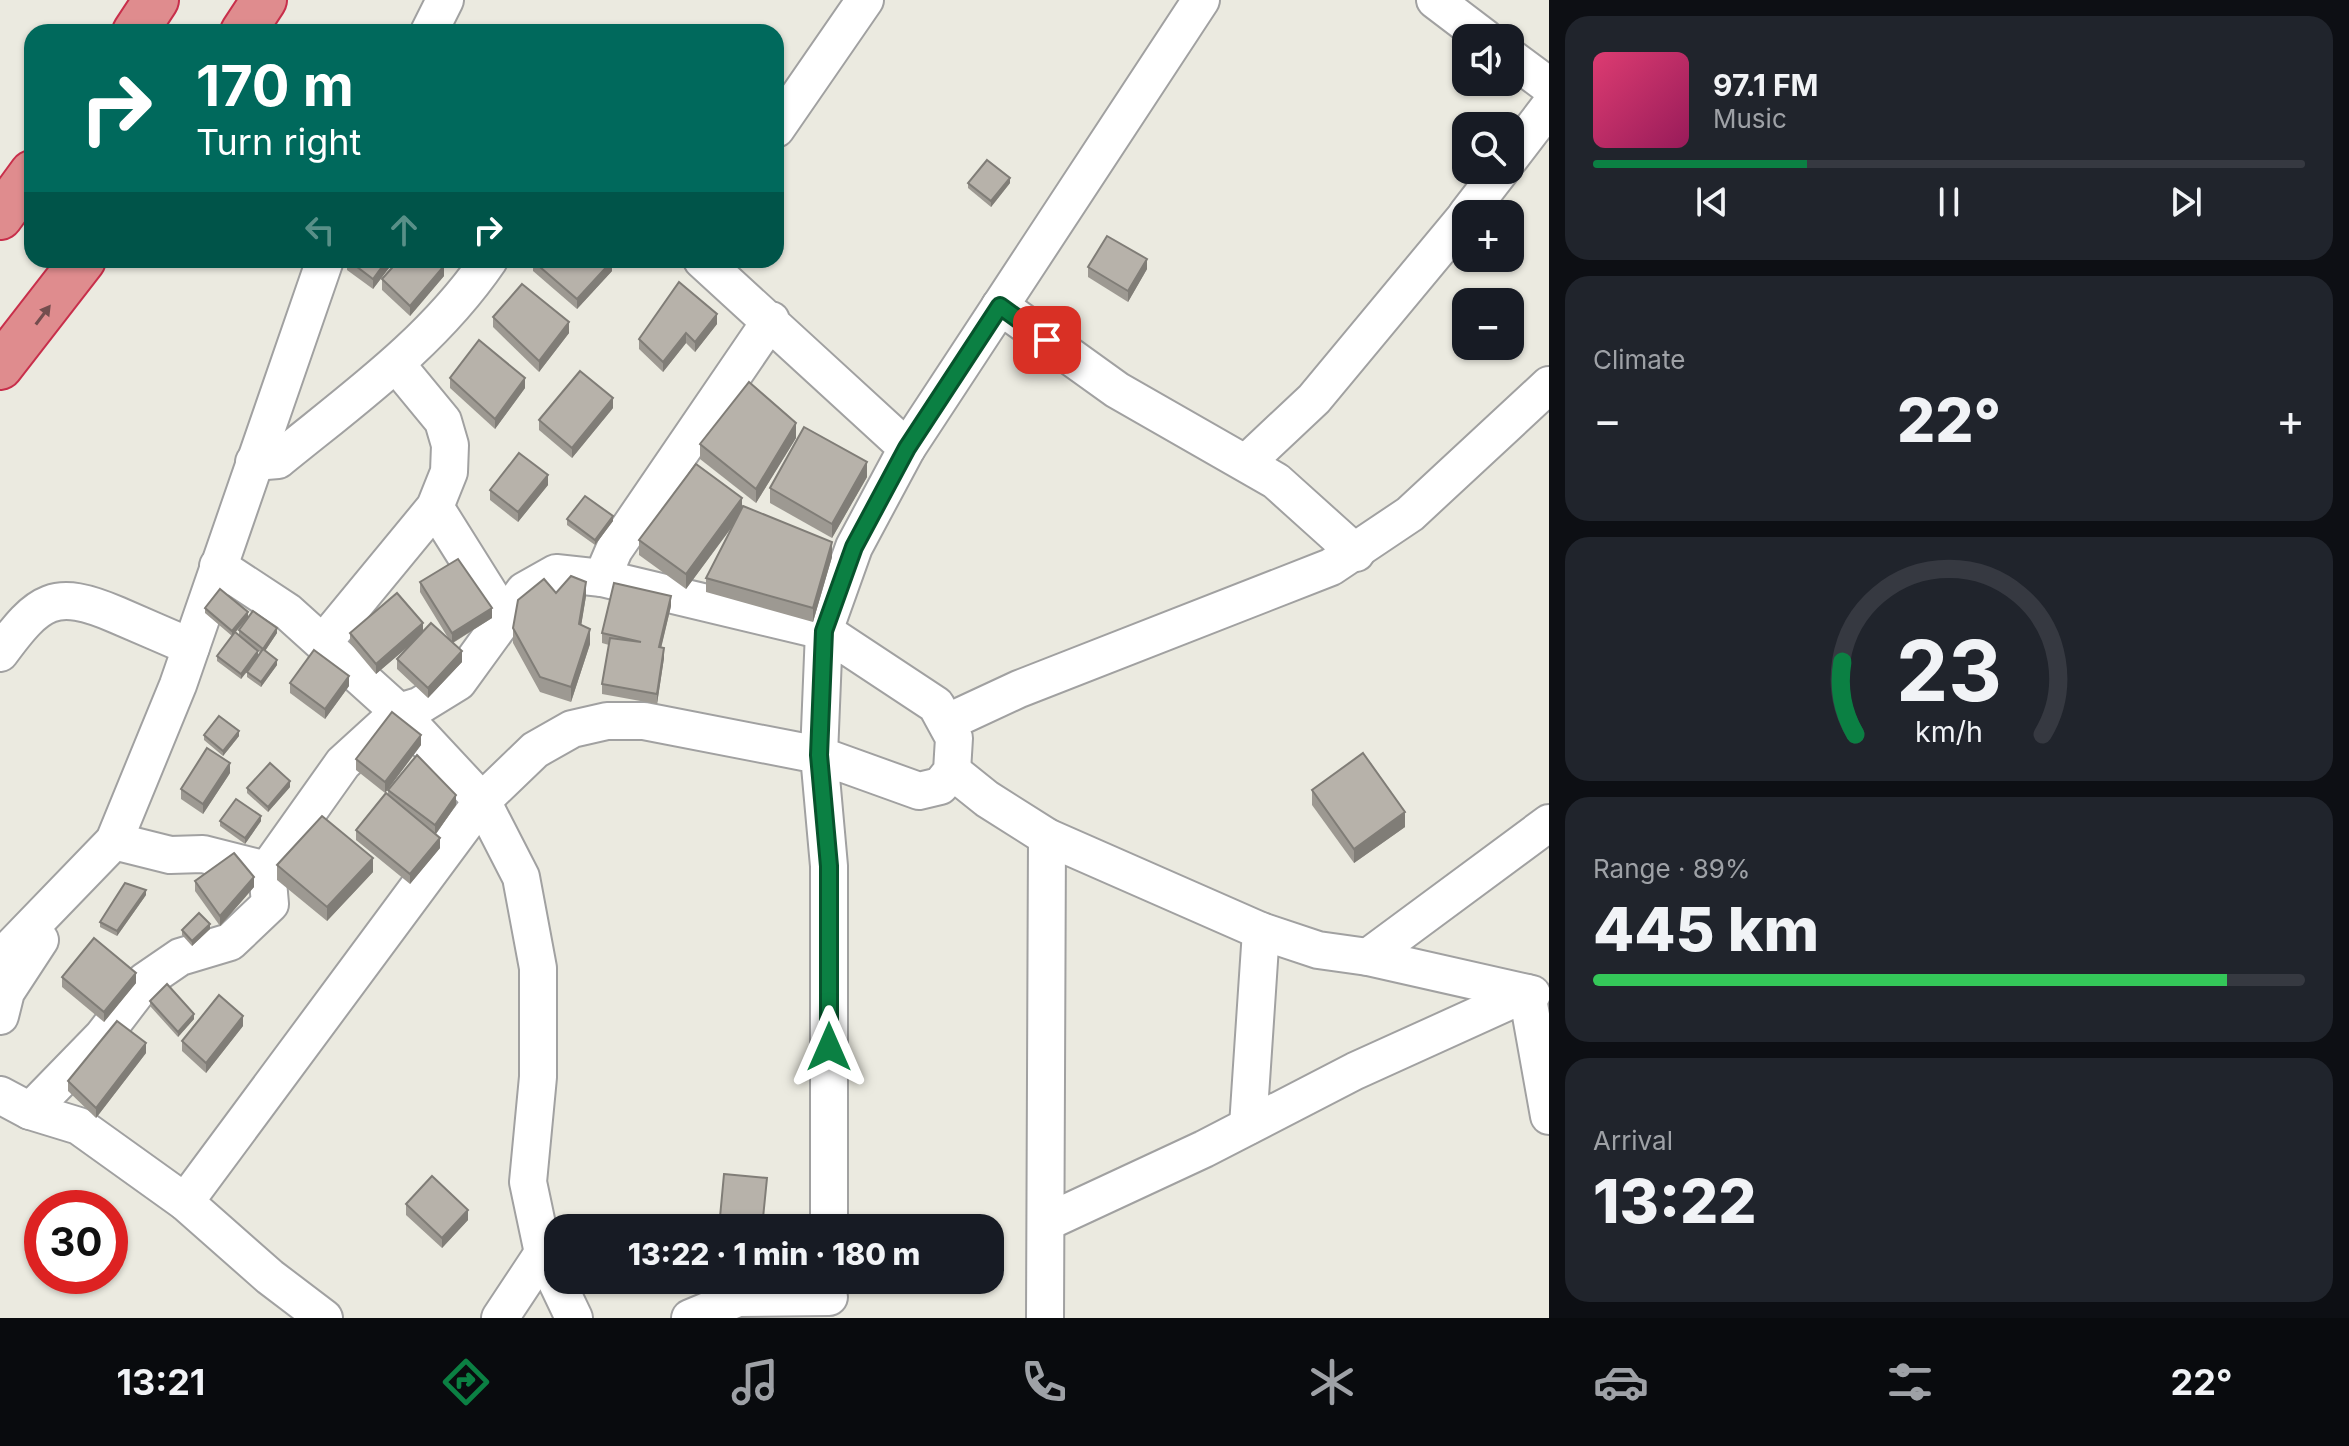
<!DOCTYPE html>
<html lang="en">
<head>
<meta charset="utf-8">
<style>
  :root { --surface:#171b24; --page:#20242c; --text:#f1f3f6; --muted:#9ea1a6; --line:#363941; --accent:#0b8043 }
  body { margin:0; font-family:Inter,sans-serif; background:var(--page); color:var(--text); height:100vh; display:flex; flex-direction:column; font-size:30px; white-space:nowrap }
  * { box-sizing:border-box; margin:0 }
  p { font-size:26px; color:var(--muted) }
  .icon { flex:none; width:44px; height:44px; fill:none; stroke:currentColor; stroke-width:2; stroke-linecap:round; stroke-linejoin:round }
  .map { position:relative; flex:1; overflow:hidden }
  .drawer { display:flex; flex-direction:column; gap:16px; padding:16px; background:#0d0f14; width:800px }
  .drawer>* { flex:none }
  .hud { position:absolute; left:24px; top:24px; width:760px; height:244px; border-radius:24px; box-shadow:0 2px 6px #0004; background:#00695c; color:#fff; overflow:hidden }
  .buttons { position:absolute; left:1452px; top:24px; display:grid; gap:16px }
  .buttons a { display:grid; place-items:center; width:72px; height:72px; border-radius:16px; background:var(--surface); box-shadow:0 2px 6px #0004; font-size:40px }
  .speed { position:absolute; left:24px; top:1190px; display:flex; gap:16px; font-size:40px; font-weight:700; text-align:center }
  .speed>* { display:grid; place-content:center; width:104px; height:104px; border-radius:50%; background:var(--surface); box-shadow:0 2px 6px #0004; line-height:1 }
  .speed .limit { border:12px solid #d22; background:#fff; color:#111 }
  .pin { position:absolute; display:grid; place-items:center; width:68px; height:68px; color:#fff; margin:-34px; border-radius:16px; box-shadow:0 4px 12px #0006 }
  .me { position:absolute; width:88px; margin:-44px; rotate:0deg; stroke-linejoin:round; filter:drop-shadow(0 0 6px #0008) }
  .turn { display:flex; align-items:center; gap:28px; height:168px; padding:0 40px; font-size:36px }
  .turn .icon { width:104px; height:104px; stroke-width:2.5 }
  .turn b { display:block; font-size:56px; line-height:68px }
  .lanes { display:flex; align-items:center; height:76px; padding:0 40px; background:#0003; justify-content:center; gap:40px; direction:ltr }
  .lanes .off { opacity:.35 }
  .big { font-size:60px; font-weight:800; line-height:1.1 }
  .drawer .widget { flex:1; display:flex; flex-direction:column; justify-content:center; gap:12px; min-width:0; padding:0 28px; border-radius:24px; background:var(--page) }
  .drawer .dial { align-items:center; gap:0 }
  .dial svg { height:208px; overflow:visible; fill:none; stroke:var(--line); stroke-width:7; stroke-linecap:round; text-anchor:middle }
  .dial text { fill:var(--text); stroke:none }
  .song { display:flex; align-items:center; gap:24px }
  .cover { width:96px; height:96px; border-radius:12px; background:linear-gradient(135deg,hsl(340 70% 55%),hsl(330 70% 35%)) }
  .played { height:8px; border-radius:4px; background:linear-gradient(90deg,var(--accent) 30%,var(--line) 30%) }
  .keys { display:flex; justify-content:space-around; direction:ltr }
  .heat { display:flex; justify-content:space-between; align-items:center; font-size:44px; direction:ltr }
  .charge { height:12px; border-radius:6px; background:linear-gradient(90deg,#34c759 89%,var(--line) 0) }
  .trip { position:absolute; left:544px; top:1214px; width:460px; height:80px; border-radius:24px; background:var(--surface); box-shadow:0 2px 6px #0004; font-weight:800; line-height:80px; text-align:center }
  .menu { display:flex; height:128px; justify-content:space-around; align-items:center; background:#090b0e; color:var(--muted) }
  .menu .icon { width:56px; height:56px }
  .menu .current { color:var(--accent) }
  .menu b { font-size:36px; color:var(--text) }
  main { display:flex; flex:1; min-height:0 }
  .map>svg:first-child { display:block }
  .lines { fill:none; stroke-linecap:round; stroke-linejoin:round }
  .minor-casing { stroke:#a1a1a1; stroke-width:40 }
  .highway-casing { stroke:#c82f4b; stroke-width:48 }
  .minor { stroke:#fff; stroke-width:36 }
  .highway { stroke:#df8c8e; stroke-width:44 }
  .wall { fill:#9d9992; fill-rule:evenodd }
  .shaded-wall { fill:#807d77 }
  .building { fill:#b7b2aa; stroke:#807d77; stroke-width:2 }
  .oneway { fill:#734d4e }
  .route-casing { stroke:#07532c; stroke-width:20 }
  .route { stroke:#0b8043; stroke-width:14 }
</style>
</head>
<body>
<main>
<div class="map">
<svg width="1549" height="1318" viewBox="0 0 1549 1318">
  <rect width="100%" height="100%" fill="#ebeae0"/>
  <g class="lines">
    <defs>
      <g id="minor">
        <polyline points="1435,0 1485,38"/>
        <polyline points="429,32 445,0"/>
        <polyline points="1510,57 1549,86"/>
        <polyline points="776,129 865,0"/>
        <polyline points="1510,158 1549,107"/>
        <polyline points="1467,214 1501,170"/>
        <polyline points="702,260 907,448 854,547 824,631 602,578 614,550 771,320"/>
        <polyline points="1000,306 1117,390 1276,481 1356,553"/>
        <polyline points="907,448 1201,0"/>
        <path d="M254,462l24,-2c76,-62 155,-118 211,-200"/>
        <polyline points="1247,462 1314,399 1466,216"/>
        <polyline points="435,507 504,617"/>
        <polyline points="218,566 288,612 399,712 482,801 521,877 538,968 538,1077 528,1182 543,1253 574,1318"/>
        <polyline points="323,643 435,507 449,472 450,445 443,421 396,364"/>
        <path d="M0,653c39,-53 54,-65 117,-38 25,11 49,21 74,32"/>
        <polyline points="948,722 1019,689 1331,567 1410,514 1549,385"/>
        <polyline points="952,771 987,799 1047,837 1261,931 1318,950 1368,957 1532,994"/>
        <polyline points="114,841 170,855 203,854 267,870"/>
        <polyline points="1368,957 1549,823"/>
        <polyline points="0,959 114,841 178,685 325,260"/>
        <polyline points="0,1016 6,992 40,940"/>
        <polyline points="0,1095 30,1111 79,1126 185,1202 270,1277 324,1318"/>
        <polyline points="30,1111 103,1036 145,981 180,957 230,942 270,904 267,870 343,763 399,712 419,706 458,682 524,591 556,573 602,578"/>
        <polyline points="1248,1126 1261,931"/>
        <polyline points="185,1202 482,801 535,750 572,729 607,721 644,721 819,755 919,791 940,786 952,771 954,738 936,705 824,631 819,755 829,866 829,1228"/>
        <polyline points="1047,1222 1204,1149 1355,1071 1527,993 1549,1116"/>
        <polyline points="500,1318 543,1253"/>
        <polyline points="690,1318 738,1298 829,1297"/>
        <polyline points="1045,1318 1047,837"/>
      </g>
      <g id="highway">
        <polyline points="135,32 156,0"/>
        <polyline points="243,32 264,0"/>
        <polyline points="0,217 32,173"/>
        <polyline points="0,367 83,260"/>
      </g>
    </defs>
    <!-- minor casing -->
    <use href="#minor" class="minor-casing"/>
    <!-- highway casing -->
    <use href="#highway" class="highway-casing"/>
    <!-- minor -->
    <use href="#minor" class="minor"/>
    <!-- highway -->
    <use href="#highway" class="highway"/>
  </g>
  <!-- wall -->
  <g class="wall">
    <polygon points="968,183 1010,183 991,207 968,188"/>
    <polygon points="347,260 395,260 373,289 347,270"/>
    <polygon points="533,261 612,271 577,309 533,271"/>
    <polygon points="1088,267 1147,269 1128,302 1088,277"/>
    <polygon points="444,276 410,316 382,290 382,279"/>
    <polygon points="493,317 569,333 539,372 493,327"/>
    <polygon points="717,324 695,352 686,343 663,372 639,349 639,339"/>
    <polygon points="450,378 525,388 495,429 450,388"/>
    <polygon points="613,408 572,458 539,430 539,420"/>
    <polygon points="796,438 756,503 700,459 700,444"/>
    <polygon points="867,477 832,538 770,503 770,488"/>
    <polygon points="548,485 518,522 490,500 490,490"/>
    <polygon points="742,507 832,557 813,622 706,592 706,578 732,527 686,589 639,555 639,540"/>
    <polygon points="567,519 613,521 595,545 567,525"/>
    <polygon points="420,582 492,618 453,643 462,662 428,698 397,669 397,659 414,641 376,674 350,643 350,633 423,632 450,641 420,592"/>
    <polygon points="556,593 586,596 581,625 590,644 571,702 540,692 513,643 513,628"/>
    <polygon points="671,606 661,647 664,658 657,704 602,694 602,684 609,645 602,643 602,633"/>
    <path d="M205,608l43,9 29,16 -12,18 12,14 -16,22 -14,-10v-5l-6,7 -24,-18v-5l15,-20 -27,-23zM248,618l-9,12v5l21,17 -2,3 -23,-22z"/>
    <polygon points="290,683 349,686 325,719 290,693"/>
    <polygon points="204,735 239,736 223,756 204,740"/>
    <polygon points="421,745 385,793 356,770 356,759"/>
    <polygon points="230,773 203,814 181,799 181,789"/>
    <polygon points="290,787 268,812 247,793 247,788"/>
    <polygon points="388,790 456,805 436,834 440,848 410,884 356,840 356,830 388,795"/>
    <polygon points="1312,790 1405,827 1354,863 1312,805"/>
    <polygon points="220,821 261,821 245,844 220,826"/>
    <polygon points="277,865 373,872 327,921 277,880"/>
    <polygon points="195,881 254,887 220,926 195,891"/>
    <polygon points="146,895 117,936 100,927 100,922"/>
    <polygon points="210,929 192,946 182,935 182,930"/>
    <polygon points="62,977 136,983 104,1022 62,987"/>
    <polygon points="150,1001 194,1019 178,1037 150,1006"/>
    <polygon points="243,1026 206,1073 182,1051 182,1041"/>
    <polygon points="146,1053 96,1118 68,1091 68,1081"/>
    <polygon points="406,1204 468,1220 442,1248 406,1215"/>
  </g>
  <!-- shaded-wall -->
  <g class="shaded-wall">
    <polygon points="1010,178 1010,183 991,207 991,201"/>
    <polygon points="1147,259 1147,269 1128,302 1128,291"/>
    <polygon points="387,260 395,260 373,289 373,279"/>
    <polygon points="612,261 612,271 577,309 577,299"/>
    <polygon points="444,266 444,276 410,316 410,306"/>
    <polygon points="717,314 717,324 695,352 695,342"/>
    <polygon points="569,322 569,333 539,372 539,361"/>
    <polygon points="686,333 686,343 663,372 663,362"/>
    <polygon points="525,378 525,388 495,429 495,419"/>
    <polygon points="613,398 613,408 572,458 572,448"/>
    <polygon points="796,423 796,438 756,503 756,489"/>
    <polygon points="867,462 867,477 832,538 832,524"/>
    <polygon points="548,475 548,485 518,522 518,512"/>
    <polygon points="742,498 742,513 686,589 686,574"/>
    <polygon points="613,516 613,521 595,545 595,540"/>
    <polygon points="832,542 832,557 813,622 813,608"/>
    <polygon points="586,582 586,596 579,639 579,624"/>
    <polygon points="671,596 671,606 659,657 659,647"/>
    <polygon points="492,608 492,618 452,643 452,633"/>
    <polygon points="248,612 248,617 232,636 232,631"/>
    <polygon points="423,623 423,634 376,674 376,664"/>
    <polygon points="277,628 277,633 263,654 263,649"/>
    <polygon points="590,629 590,644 571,702 571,687"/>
    <polygon points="664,648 664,658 657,704 657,694"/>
    <polygon points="258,651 258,656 241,679 241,674"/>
    <polygon points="462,651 462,662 428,698 428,688"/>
    <polygon points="277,660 277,665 261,687 261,682"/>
    <polygon points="349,676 349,686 325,719 325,709"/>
    <polygon points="239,731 239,736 223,756 223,751"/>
    <polygon points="421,735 421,745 385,793 385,782"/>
    <polygon points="230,763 230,773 203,814 203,804"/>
    <polygon points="290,781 290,787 268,812 268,807"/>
    <polygon points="456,795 456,805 435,835 435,825"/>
    <polygon points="1405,812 1405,827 1354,863 1354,849"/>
    <polygon points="261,816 261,821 245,844 245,838"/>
    <polygon points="440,838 440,848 410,884 410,874"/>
    <polygon points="373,858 373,872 327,921 327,907"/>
    <polygon points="254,877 254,887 220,926 220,916"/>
    <polygon points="146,890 146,895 117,936 117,931"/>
    <polygon points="210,924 210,929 192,946 192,941"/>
    <polygon points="136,973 136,983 104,1022 104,1012"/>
    <polygon points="194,1014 194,1019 178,1037 178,1032"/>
    <polygon points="243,1016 243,1026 206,1073 206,1063"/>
    <polygon points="146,1043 146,1053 96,1118 96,1108"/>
    <polygon points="468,1210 468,1220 442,1248 442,1238"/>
  </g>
  <!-- building -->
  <g class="building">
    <polygon points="987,160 1010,178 991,201 968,183"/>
    <polygon points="1107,236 1147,259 1128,291 1088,267"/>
    <polygon points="348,260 387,260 373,279"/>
    <polygon points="399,260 437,260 444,266 410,306 382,279"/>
    <polygon points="534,260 610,260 612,261 577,299 533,261"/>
    <polygon points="679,282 717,314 695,342 686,333 663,362 639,339"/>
    <polygon points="522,284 569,322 539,361 493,317"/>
    <polygon points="479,340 525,378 495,419 450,378"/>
    <polygon points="580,371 613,398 572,448 539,420"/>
    <polygon points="749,382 796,423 756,489 700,444"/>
    <polygon points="804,427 867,462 832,524 770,488"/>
    <polygon points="519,453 548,475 518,512 490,490"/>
    <polygon points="696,464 742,498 686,574 639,540"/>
    <polygon points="585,496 613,516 595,540 567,519"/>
    <polygon points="743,506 832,542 813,608 706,578"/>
    <polygon points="458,559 492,608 452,633 420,582"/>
    <polygon points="571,576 586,582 579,624 590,629 571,687 540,677 513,628 518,600 544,579 556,593"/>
    <polygon points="614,583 671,596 659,647 664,648 657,694 602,684 610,638 641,642 602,633"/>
    <polygon points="220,589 248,612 232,631 205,608"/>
    <polygon points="397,593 423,623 376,664 350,633"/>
    <polygon points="253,611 277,628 263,649 239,630"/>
    <polygon points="431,623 462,651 428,688 397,659"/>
    <polygon points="235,632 258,651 241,674 217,656"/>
    <polygon points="263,649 277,660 261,682 247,672"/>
    <polygon points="314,650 349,676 325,709 290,683"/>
    <polygon points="392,712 421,735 385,782 356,759"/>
    <polygon points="219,716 239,731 223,751 204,735"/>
    <polygon points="207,748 230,763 203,804 181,789"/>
    <polygon points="1363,753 1405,812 1354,849 1312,790"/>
    <polygon points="417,755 456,795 435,825 388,790"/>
    <polygon points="270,763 290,781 268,807 247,788"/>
    <polygon points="386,793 440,838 410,874 356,830"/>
    <polygon points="236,799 261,816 245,838 220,821"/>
    <polygon points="322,816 373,858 327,907 277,865"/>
    <polygon points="234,853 254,877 220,916 195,881"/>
    <polygon points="125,883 146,890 117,931 100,922"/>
    <polygon points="199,913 210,924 192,941 182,930"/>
    <polygon points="94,938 136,973 104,1012 62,977"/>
    <polygon points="167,984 194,1014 178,1032 150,1001"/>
    <polygon points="219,995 243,1016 206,1063 182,1041"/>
    <polygon points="117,1021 146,1043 96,1108 68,1081"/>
    <polygon points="724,1174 767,1178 762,1228 719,1228"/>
    <polygon points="432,1176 468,1210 442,1238 406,1204"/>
  </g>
  <!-- one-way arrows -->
  <defs><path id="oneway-solid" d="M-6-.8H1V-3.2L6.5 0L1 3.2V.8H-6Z" transform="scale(2)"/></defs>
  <use class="oneway" href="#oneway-solid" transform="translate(43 315) rotate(-53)"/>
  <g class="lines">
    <defs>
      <polyline id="route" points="829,1047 829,866 819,755 824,631 854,547 907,448 1000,306 1047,340"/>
    </defs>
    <!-- route casing -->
    <use href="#route" class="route-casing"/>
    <!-- route -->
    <use href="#route" class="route"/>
  </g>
</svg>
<div class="buttons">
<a><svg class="icon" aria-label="sound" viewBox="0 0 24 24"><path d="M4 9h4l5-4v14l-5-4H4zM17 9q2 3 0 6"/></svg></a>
<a><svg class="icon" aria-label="search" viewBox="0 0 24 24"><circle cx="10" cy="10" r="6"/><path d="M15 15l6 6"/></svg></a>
<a>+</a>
<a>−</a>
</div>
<div class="speed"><div class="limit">30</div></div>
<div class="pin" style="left:1047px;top:340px;background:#d93025"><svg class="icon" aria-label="arrive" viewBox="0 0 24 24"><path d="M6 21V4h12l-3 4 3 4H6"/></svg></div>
<svg class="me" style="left:829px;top:1047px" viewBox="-20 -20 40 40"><path d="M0-17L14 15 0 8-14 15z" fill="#0b8043" stroke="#fff" stroke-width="4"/></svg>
<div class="trip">13:22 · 1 min · 180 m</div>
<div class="hud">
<div class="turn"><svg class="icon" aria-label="right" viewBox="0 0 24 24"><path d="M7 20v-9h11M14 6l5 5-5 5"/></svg><div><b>170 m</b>Turn right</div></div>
<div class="lanes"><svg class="icon off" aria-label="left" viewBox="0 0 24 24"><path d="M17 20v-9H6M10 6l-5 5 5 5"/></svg><svg class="icon off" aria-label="ahead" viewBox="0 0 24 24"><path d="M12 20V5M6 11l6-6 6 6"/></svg><svg class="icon" aria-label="right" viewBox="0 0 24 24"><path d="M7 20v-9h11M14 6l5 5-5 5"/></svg></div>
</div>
</div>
<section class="drawer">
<div class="widget">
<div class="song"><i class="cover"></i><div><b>97.1 FM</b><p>Music</p></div></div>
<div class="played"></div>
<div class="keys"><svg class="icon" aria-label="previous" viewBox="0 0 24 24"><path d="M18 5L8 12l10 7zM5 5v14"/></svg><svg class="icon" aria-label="pause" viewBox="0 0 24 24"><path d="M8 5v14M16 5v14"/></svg><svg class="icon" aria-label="next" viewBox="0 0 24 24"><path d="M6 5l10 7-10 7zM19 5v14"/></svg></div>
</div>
<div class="widget"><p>Climate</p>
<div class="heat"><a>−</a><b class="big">22°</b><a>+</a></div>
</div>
<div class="widget dial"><svg viewBox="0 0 100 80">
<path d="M14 69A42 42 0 1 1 86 69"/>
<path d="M14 69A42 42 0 0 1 9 41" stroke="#0b8043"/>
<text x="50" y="56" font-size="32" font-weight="700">23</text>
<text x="50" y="72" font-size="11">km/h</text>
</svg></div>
<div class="widget"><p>Range · 89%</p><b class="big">445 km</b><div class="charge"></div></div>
<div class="widget"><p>Arrival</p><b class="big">13:22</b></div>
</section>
</main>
<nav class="menu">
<b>13:21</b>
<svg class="icon current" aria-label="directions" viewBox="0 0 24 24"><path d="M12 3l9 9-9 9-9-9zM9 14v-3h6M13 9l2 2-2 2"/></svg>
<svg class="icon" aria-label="music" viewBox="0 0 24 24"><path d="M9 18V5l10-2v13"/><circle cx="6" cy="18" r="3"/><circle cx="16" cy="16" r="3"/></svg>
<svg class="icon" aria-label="phone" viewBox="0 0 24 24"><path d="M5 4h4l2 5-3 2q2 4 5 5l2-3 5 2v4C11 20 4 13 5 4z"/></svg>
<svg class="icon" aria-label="climate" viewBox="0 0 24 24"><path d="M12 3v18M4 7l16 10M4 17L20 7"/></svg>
<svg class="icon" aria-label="car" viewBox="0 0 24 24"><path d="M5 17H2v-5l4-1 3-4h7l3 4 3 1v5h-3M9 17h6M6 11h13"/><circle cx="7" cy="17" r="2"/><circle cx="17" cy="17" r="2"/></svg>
<svg class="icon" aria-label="filters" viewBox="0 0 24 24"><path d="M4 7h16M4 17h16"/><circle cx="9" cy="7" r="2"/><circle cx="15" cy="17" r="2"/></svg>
<b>22°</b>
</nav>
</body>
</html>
